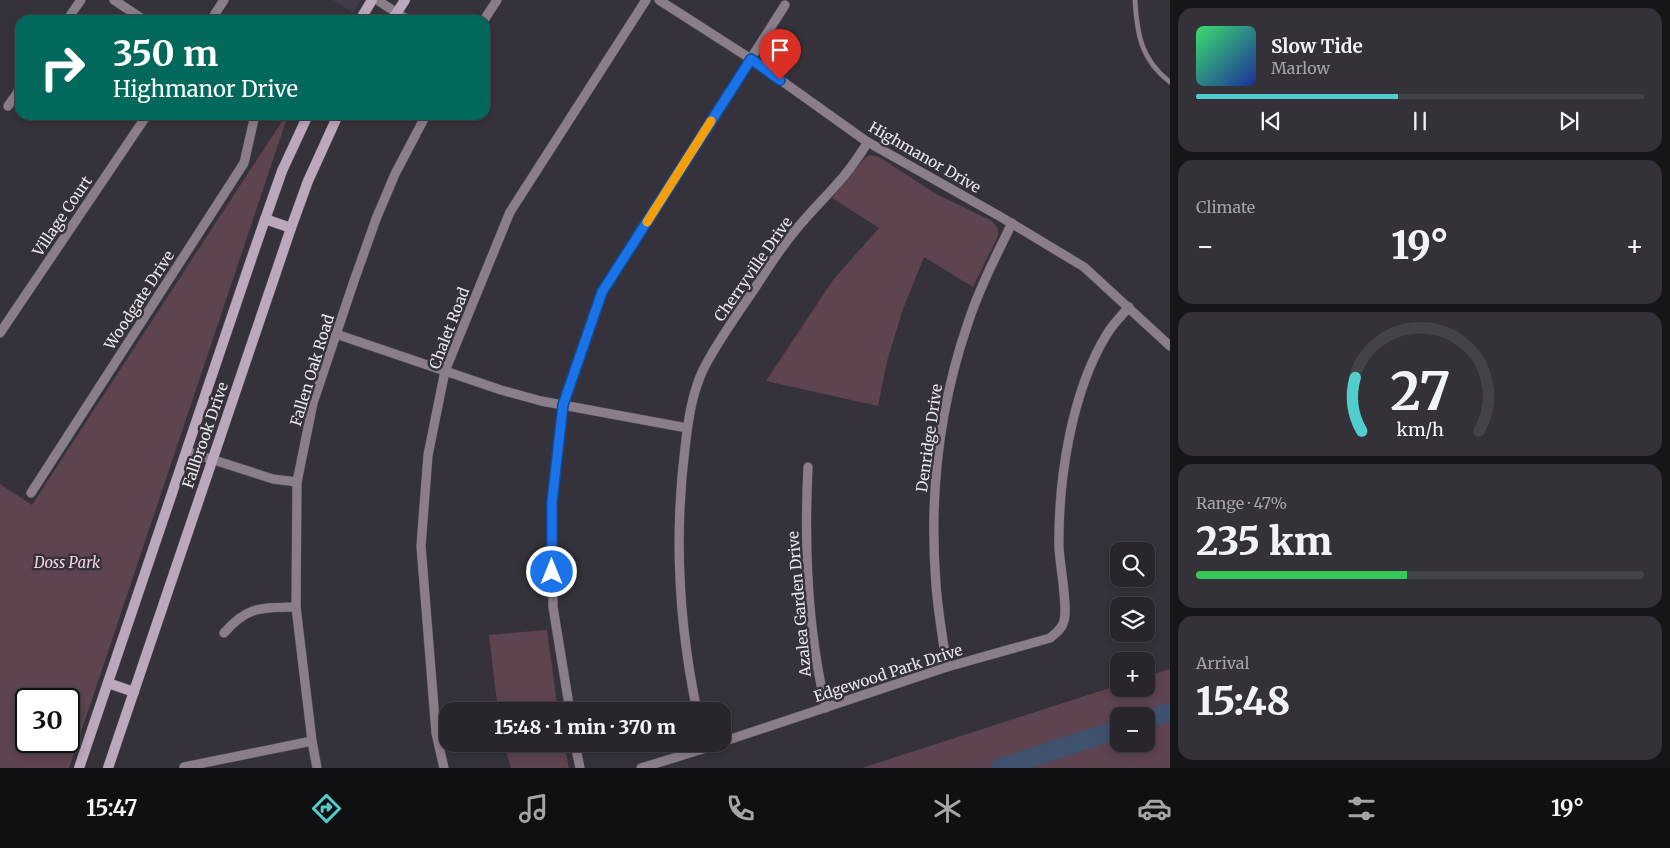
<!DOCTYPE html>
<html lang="en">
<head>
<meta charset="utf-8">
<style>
  :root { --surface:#28262c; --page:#343238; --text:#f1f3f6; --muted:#a5a5a9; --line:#444348; --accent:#52cdcd }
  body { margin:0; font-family:Merriweather,serif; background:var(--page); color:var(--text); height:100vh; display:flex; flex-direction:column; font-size:19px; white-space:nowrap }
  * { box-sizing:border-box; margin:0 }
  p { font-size:16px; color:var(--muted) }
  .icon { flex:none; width:28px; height:28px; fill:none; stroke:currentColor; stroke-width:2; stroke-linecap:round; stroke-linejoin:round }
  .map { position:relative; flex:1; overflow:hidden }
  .side { display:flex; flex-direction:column; gap:8px; padding:8px; background:#161518; width:500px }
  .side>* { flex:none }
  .guide { position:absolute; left:15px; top:15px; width:475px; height:105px; border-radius:15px; box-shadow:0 2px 8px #0003,0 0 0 1px var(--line); background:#00695c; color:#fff; overflow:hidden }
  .tools { position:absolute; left:1110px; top:542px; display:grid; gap:10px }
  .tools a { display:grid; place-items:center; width:45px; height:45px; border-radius:10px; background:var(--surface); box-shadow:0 2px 8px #0003,0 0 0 1px var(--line); font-size:25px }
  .speed { position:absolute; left:15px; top:688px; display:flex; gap:10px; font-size:25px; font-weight:700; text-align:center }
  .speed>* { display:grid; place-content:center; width:65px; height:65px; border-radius:50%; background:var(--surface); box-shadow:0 2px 8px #0003,0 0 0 1px var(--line); line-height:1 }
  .speed .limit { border:2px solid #111; border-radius:8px; background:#fff; color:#111 }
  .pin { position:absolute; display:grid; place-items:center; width:42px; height:42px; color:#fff; margin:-51px -21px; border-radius:50% 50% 50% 0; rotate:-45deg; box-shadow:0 0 5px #0007 }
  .pin .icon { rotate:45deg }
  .me { position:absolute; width:55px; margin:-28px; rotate:0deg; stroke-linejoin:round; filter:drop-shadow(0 0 4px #0008) }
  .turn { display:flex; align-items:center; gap:18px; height:105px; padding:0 15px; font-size:22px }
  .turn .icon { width:65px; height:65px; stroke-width:2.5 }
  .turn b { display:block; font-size:35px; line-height:42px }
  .big { font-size:38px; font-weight:800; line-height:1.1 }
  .side .widget { flex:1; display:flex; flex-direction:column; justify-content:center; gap:8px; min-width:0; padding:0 18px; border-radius:15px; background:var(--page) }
  .side .dial { align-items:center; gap:0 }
  .dial svg { height:130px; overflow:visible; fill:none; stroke:var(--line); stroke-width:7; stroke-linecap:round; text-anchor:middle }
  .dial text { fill:var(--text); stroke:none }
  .song { display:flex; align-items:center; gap:15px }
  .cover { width:60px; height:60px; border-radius:8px; background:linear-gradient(135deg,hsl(140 70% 55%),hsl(230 70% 35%)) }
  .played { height:5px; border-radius:2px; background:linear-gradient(90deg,var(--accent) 45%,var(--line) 45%) }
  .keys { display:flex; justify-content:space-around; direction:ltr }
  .heat { display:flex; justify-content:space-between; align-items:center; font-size:28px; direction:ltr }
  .charge { height:8px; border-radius:4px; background:linear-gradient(90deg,#34c759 47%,var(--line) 0) }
  .trip { position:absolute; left:439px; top:702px; width:292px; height:50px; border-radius:15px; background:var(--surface); box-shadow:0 2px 8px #0003,0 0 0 1px var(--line); font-weight:800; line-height:50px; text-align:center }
  .tabs { display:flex; height:80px; justify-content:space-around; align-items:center; background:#100f12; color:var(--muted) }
  .tabs .icon { width:35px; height:35px }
  .tabs .on { color:var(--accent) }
  .tabs b { font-size:22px; color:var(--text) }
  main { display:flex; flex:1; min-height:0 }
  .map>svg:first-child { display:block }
  .built { fill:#413b49 }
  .green { fill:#5e4351; fill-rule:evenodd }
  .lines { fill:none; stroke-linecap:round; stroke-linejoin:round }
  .river { stroke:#41526e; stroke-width:19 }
  .service-casing { stroke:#534f57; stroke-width:5.5 }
  .minor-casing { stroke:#534f57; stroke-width:10 }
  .secondary-casing { stroke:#534f57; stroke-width:11 }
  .service { stroke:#8a7e8a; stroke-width:4.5 }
  .minor { stroke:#8a7e8a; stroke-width:9 }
  .secondary { stroke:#bba8bb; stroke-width:10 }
  .route-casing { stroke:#114b97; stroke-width:12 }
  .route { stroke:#1a73e8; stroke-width:9 }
  .slow { stroke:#f59e0b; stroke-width:9 }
  .labels { text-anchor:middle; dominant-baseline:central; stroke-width:5; stroke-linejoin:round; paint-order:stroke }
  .street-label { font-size:15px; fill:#eae8ed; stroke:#36323b }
  .park-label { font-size:15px; font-style:italic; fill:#f9d2e5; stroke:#36323b }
</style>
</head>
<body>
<main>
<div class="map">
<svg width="1170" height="768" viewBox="0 0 1170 768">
  <rect width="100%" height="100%" fill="#36323b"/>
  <!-- built -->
  <polygon class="built" points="333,0 361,0 353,13"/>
  <!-- green -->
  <g class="green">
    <path d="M286,115h2l-219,653h-69v-284l32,21zM26,699h43v42h-43z"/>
    <polygon points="870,155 879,157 936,194 992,221 998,229 998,236 973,287 924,257 903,309 887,361 878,406 766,381 833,280 879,228 832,198 865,158"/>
    <polygon points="547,630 558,711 498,711 489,635"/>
    <path d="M1170,669v99h-308l257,-83v4h27v-13zM1146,716v28h-27v-28z"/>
    <polygon points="504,744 564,744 569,768 511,768"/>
  </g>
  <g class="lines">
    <!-- river -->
    <g class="river">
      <polyline points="1146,720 1170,712"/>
      <polyline points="1000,768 1119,729"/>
    </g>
    <defs>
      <path id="service" d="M1135,0c2,34 6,60 35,82"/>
      <g id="minor">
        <polyline points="114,0 144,20"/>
        <polyline points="377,0 408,20"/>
        <polyline points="659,0 751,59 866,141 1001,217 1084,267 1170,346"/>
        <polyline points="67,20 81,0"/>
        <polyline points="211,20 224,0"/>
        <polyline points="484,20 497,0"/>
        <polyline points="8,106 20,89"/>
        <polyline points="0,333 147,115"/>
        <polyline points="336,334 501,390 541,401 687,428"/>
        <polyline points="186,451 273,479 297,482"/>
        <path d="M808,467c-4,81 -1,162 18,241"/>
        <polyline points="31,493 244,163 255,115"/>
        <path d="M224,633c24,-28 38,-25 72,-26"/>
        <path d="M947,667c-4,-27 -9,-55 -11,-82 -7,-89 3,-178 32,-262 11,-34 28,-67 44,-100"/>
        <polyline points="570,711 553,607 552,502 563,405 602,292 785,5"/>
        <path d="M697,711c-18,-86 -23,-175 -12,-263 3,-27 7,-56 19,-80 14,-27 32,-52 49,-77 13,-20 26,-41 41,-59 16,-20 34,-37 50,-56 9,-11 17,-23 24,-34"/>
        <path d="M722,742l225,-75 103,-29c6,-5 12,-9 14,-17 4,-14 -4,-56 -5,-73 -1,-67 12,-156 48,-214 6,-10 14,-18 22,-27"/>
        <polyline points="575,744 580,768"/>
        <polyline points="184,767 312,741"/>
        <polyline points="317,768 312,741 296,607 297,482 313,403 354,281 376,219 395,174 426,115"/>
        <polyline points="444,768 436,733 421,546 428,455 445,371 510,212 646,0"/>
        <polyline points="641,768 719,744"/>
      </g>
      <g id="secondary">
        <polyline points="360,20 372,0"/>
        <polyline points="392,20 405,0"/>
        <polyline points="265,219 291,228"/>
        <polyline points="108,683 134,692"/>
        <polyline points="79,768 254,251 282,171 308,115"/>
        <polyline points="108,768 291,228 308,181 338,115"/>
      </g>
    </defs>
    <!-- service casing -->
    <use href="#service" class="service-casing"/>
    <!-- minor casing -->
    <use href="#minor" class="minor-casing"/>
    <!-- secondary casing -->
    <use href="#secondary" class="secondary-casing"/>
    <!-- service -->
    <use href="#service" class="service"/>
    <!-- minor -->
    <use href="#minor" class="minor"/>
    <!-- secondary -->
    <use href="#secondary" class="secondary"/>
  </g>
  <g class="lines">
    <defs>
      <polyline id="route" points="552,572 552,502 563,405 602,292 751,59 780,80"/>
    </defs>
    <!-- route casing -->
    <use href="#route" class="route-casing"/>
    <!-- route -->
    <use href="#route" class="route"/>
    <!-- slow -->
    <polyline class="slow" points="647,222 711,121"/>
  </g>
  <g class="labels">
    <!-- street labels -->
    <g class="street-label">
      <text transform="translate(925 157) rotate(30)">Highmanor Drive</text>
      <text transform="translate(62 216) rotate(-56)">Village Court</text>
      <text transform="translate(753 269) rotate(-55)">Cherryville Drive</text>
      <text transform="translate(139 300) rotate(-57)">Woodgate Drive</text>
      <text transform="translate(449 328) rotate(-69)">Chalet Road</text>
      <text transform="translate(312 370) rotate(-73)">Fallen Oak Road</text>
      <text transform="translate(205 435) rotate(-71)">Fallbrook Drive</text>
      <text transform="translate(929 438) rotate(-82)">Denridge Drive</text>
      <text transform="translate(799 604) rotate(-95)">Azalea Garden Drive</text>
      <text transform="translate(888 673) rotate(-18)">Edgewood Park Drive</text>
    </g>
    <!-- park labels -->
    <g class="park-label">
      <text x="67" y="562">Doss Park</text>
    </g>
  </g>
</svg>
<div class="tools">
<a><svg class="icon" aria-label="search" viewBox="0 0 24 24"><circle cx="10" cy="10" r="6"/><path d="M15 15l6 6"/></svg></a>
<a><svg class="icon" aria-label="layers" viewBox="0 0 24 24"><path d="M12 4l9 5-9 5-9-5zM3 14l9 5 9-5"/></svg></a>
<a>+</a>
<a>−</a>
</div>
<div class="speed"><div class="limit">30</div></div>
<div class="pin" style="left:780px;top:80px;background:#d93025"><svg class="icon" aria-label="arrive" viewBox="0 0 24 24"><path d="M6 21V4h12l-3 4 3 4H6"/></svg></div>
<svg class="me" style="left:552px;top:572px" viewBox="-20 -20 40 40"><circle r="17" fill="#1a73e8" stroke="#fff" stroke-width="3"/><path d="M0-11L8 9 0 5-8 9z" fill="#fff"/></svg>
<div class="trip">15:48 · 1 min · 370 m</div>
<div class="guide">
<div class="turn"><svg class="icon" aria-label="right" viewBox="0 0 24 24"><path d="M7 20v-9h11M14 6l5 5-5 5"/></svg><div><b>350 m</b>Highmanor Drive</div></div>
</div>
</div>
<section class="side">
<div class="widget">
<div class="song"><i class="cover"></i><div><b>Slow Tide</b><p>Marlow</p></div></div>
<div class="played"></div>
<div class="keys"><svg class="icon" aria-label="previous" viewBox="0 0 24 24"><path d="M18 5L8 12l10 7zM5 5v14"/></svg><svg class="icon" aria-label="pause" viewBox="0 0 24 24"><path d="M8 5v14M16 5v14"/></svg><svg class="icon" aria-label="next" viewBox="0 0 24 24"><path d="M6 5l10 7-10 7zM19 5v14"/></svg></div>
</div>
<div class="widget"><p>Climate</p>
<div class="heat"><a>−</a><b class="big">19°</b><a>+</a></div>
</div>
<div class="widget dial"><svg viewBox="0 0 100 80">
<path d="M14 69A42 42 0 1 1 86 69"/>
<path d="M14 69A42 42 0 0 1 10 36" stroke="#52cdcd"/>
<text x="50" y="56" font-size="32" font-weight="700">27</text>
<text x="50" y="72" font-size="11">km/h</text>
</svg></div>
<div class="widget"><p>Range · 47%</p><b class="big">235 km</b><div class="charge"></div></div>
<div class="widget"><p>Arrival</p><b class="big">15:48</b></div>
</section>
</main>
<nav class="tabs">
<b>15:47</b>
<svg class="icon on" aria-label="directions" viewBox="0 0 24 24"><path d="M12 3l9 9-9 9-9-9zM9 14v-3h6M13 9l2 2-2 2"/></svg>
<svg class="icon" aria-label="music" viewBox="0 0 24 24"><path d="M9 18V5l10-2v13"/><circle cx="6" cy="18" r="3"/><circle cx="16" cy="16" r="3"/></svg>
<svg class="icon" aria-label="phone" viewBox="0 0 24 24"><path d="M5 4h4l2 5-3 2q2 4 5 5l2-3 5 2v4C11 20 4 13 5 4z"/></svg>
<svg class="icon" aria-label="climate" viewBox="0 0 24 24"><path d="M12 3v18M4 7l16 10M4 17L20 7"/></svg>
<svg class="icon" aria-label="car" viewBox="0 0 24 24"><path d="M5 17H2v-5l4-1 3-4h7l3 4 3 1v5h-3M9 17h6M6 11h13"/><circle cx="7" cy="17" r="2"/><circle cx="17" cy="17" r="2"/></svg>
<svg class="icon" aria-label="filters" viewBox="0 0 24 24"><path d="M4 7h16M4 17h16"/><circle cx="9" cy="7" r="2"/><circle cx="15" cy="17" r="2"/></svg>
<b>19°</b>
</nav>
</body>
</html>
